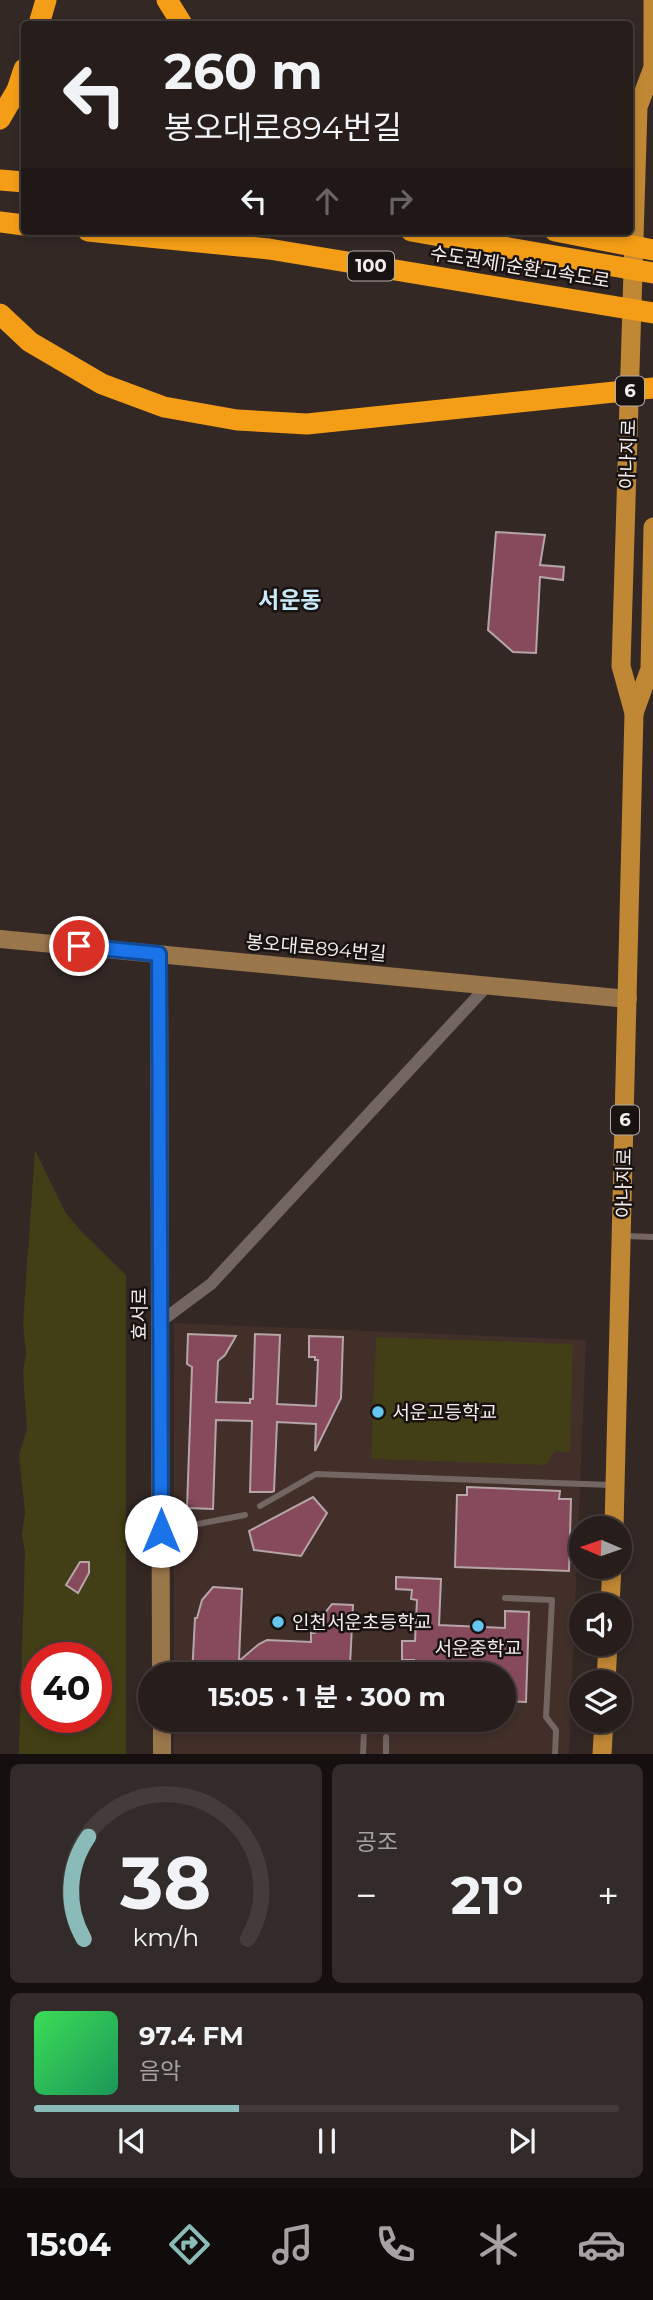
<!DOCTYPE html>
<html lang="ko">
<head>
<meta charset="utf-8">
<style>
  :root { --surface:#271e1c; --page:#332b29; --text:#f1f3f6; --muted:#a4a2a3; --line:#433c3b; --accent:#8bbbb9 }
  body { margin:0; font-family:Montserrat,"Noto Sans KR",sans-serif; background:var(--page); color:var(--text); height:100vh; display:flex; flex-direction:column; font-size:26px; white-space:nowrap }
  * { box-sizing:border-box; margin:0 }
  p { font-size:23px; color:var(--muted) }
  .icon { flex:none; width:38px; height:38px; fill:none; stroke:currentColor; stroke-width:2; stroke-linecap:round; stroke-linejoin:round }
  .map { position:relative; height:1754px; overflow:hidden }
  .sheet { display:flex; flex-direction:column; gap:10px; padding:10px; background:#15100f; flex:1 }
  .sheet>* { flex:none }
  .guide { position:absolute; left:21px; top:21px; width:612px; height:214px; border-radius:7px; box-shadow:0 4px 10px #0003,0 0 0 2px var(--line); background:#271e1c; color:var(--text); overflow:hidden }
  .needle { width:46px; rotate:272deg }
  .controls { position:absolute; left:569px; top:1516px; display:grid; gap:14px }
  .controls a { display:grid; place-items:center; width:63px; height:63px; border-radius:50%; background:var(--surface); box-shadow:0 4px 10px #0003,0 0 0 2px var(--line); font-size:35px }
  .speed { position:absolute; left:21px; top:1642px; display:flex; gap:14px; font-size:35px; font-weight:700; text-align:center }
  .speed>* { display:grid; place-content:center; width:91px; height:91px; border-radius:50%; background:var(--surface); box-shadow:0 4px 10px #0003,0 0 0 2px var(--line); line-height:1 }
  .speed .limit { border:10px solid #d22; background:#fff; color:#111 }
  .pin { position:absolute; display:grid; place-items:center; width:60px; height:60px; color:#fff; margin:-30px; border:4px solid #fff; border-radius:50%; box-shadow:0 2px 7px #0007 }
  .me { position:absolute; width:77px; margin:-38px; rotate:0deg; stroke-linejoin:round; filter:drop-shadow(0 0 5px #0008) }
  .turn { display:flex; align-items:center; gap:24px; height:147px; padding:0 28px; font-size:32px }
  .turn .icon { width:91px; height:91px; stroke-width:2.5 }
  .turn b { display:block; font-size:49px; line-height:60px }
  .lanes { display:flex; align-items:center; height:66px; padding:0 28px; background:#0003; justify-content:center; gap:35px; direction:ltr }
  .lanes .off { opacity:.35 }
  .big { font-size:52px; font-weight:700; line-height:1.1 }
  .sheet .tile { flex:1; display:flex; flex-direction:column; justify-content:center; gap:10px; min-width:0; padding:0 24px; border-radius:10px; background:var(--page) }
  .sheet .dial { align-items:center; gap:0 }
  .dial svg { height:182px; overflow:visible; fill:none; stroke:var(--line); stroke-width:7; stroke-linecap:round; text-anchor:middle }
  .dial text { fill:var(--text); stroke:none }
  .song { display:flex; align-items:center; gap:21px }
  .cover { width:84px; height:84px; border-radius:10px; background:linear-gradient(135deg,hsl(130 70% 55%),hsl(150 70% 35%)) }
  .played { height:7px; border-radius:4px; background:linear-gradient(90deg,var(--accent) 35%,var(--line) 35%) }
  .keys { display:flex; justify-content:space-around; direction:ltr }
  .heat { display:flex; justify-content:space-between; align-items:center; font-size:38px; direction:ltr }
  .sheet .tiles { flex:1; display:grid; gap:10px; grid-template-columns:1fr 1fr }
  .tile:last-child { grid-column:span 2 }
  .trip { position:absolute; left:138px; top:1662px; width:378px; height:70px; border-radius:35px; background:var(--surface); box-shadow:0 4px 10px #0003,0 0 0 2px var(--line); font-weight:700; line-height:70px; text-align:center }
  .menu { display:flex; height:112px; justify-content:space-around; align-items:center; background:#100c0b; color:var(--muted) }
  .menu .icon { width:49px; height:49px }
  .menu .current { color:var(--accent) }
  .menu b { font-size:32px; color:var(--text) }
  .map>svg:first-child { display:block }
  .built { fill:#422f2a }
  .green { fill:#423e15; fill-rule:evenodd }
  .building { fill:#864a5b; stroke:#b5a5a8; stroke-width:2 }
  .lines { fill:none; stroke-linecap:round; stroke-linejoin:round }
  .lane { stroke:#736561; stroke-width:6 }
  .street { stroke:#736561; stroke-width:12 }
  .secondary { stroke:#9a764b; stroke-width:18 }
  .primary { stroke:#c08735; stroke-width:19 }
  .highway { stroke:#f49e17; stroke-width:21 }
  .route-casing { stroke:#114b97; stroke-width:18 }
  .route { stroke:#1a73e8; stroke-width:12 }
  .poi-dot { fill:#64c5ee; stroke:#181211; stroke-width:2.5 }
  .labels { text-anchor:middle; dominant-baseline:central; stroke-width:5; stroke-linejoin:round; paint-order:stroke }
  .shield { fill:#181211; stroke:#b3abaa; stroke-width:2 }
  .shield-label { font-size:18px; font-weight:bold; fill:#f5edeb }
  .street-label { font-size:19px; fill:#f5edeb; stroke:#181211 }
  .poi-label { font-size:19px; fill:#f5edeb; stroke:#181211; text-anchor:start }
  .quarter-label { font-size:23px; font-weight:bold; fill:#caeaf9; stroke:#181211 }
</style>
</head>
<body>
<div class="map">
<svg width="653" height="1754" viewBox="0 0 653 1754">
  <rect width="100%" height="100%" fill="#342825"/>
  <!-- built -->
  <polygon class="built" points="174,1323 586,1340 569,1754 174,1754 174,1720 504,1720 504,1675 174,1675"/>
  <!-- green -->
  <g class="green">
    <path d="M35,1150l30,62 17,20 44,43v479h-107l6,-202 -3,-17 3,-23 -6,-57 8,-26 -4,-56 3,-20 -3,-29zM37,1657h59v60h-59z"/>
    <polygon points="376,1337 573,1344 570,1452 555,1451 546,1465 371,1459"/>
  </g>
  <!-- building -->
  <g class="building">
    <polygon points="496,532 545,535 540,565 564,567 563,580 540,577 536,653 513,652 488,630"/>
    <polygon points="188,1334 236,1336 225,1355 218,1361 216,1402 250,1403 250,1399 253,1399 255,1334 280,1335 277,1404 316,1406 318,1360 315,1360 315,1357 309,1357 309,1336 343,1337 341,1398 315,1451 316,1424 277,1422 274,1491 272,1492 250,1492 252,1421 216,1420 213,1509 187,1508 192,1367 187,1364"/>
    <polygon points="467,1487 560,1491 559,1499 571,1499 569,1571 455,1567 457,1495 467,1495"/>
    <polygon points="313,1497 327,1513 301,1556 254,1550 249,1531"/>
    <polygon points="80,1562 89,1562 89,1573 78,1593 66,1585"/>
    <polygon points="396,1577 441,1579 439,1625 505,1628 505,1611 529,1612 526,1702 504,1701 503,1672 437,1669 437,1675 414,1675 414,1660 402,1660 402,1641 415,1641 417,1600 411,1599 412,1590 396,1589"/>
    <polygon points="213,1587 242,1589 239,1661 259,1644 267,1640 311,1642 311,1633 315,1633 321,1618 332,1604 353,1605 350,1666 348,1666 348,1675 192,1675 195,1618 197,1618 202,1600"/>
    <polygon points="191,1720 237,1720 235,1732 190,1730"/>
  </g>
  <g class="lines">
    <!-- lane -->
    <g class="lane">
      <polyline points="625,1236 653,1237"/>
      <polyline points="260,1506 316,1474 611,1485"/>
      <polyline points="161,1531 245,1515"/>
      <polyline points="505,1598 552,1600 546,1717 556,1730 555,1754"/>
      <polyline points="363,1754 364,1730"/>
      <polyline points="386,1754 386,1737"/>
    </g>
    <!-- street -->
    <polyline class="street" points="160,1322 211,1284 488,985"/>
    <!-- secondary -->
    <g class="secondary">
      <polyline points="0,939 628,999"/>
      <polyline points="159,954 161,1675"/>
      <polyline points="162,1720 162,1754"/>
    </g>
    <!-- primary -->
    <g class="primary">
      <polyline points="653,0 653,72"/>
      <polyline points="634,713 650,669 653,527"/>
      <polyline points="614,1528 634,713 621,666 638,107 652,70"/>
      <polyline points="610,1605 612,1566"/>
      <polyline points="606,1682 608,1643"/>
      <polyline points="602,1754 604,1720"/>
    </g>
    <!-- highway -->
    <g class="highway">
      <polyline points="167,0 182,24"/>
      <polyline points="39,24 46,0"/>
      <polyline points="0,119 17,90 24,69"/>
      <polyline points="0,180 24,182"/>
      <polyline points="0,222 24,225"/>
      <polyline points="88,231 269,249 653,313"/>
      <polyline points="411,231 653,273"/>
      <polyline points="555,231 653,250"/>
      <polyline points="0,314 30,342 102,384 164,407 237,420 307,424 653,388"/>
    </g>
  </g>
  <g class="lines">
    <defs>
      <polyline id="route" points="79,946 159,954 161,1531"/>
    </defs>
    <!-- route casing -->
    <use href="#route" class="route-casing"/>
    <!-- route -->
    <use href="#route" class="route"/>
  </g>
  <!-- markers -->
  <g class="poi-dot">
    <circle cx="378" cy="1412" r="7"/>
    <circle cx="278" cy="1622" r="7"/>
    <circle cx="478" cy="1626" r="7"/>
  </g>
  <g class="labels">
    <!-- shield labels -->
    <g class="shield">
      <rect x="348" y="251.5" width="46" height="29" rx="5"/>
      <rect x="616" y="376.5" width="28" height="29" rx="5"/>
      <rect x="611" y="1105.5" width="28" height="29" rx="5"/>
    </g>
    <g class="shield-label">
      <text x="371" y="266">100</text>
      <text x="630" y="391">6</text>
      <text x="625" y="1120">6</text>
    </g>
    <!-- street labels -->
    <g class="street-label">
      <text transform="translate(520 267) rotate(9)">수도권제1순환고속도로</text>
      <text transform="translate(628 454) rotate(-88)">아나지로</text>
      <text transform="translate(316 948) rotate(5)">봉오대로894번길</text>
      <text transform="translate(624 1183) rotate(-89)">아나지로</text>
      <text transform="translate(139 1314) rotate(-90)">효서로</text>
    </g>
    <!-- poi labels -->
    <g class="poi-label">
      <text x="392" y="1412">서운고등학교</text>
      <text x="292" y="1622">인천서운초등학교</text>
      <text x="478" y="1648" text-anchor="middle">서운중학교</text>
    </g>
    <!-- quarter labels -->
    <g class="quarter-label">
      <text x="290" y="600">서운동</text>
    </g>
  </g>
</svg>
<div class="controls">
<a><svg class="needle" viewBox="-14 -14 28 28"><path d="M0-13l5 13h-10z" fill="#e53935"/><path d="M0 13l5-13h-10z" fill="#a4a2a3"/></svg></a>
<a><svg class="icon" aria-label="sound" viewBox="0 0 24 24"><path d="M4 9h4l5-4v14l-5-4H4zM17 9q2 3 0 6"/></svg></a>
<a><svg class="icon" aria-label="layers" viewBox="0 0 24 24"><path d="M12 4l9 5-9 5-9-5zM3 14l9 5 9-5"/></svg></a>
</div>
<div class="speed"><div class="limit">40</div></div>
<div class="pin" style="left:79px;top:946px;background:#d93025"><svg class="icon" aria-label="arrive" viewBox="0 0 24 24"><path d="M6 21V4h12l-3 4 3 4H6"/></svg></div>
<svg class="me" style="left:161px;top:1531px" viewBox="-20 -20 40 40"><circle r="19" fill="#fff"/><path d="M0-13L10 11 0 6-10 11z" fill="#1a73e8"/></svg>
<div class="trip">15:05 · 1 분 · 300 m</div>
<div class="guide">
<div class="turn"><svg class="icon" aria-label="left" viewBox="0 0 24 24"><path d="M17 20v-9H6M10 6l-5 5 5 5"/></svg><div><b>260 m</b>봉오대로894번길</div></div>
<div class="lanes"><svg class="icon" aria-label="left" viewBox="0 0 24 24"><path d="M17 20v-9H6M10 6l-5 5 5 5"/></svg><svg class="icon off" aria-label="ahead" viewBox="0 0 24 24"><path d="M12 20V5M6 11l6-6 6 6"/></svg><svg class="icon off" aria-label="right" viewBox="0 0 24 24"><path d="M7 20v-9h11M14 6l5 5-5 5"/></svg></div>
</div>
</div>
<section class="sheet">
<div class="tiles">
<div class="tile dial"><svg viewBox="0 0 100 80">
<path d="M14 69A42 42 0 1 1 86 69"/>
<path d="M14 69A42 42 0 0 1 16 24" stroke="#8bbbb9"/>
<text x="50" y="56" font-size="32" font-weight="700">38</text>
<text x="50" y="72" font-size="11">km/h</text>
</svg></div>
<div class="tile"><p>공조</p>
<div class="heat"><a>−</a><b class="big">21°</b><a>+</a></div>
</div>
<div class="tile">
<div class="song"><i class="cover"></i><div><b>97.4 FM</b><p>음악</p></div></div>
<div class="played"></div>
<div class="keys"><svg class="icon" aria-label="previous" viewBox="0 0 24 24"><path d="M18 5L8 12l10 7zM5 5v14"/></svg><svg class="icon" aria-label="pause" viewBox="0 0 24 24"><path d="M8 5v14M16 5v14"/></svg><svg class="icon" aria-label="next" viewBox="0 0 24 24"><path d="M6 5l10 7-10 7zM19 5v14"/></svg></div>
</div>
</div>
</section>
<nav class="menu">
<b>15:04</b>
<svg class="icon current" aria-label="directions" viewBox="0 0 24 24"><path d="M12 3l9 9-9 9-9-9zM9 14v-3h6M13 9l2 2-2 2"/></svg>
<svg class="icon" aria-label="music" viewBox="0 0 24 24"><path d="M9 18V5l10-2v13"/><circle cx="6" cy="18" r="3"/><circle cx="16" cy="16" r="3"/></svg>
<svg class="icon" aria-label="phone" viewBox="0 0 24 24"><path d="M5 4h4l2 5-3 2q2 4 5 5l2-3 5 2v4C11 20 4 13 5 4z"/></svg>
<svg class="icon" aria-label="climate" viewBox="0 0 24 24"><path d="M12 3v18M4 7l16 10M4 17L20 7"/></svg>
<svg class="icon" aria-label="car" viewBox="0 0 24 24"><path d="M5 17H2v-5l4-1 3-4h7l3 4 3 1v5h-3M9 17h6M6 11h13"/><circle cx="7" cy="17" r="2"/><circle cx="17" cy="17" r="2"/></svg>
</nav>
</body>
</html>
